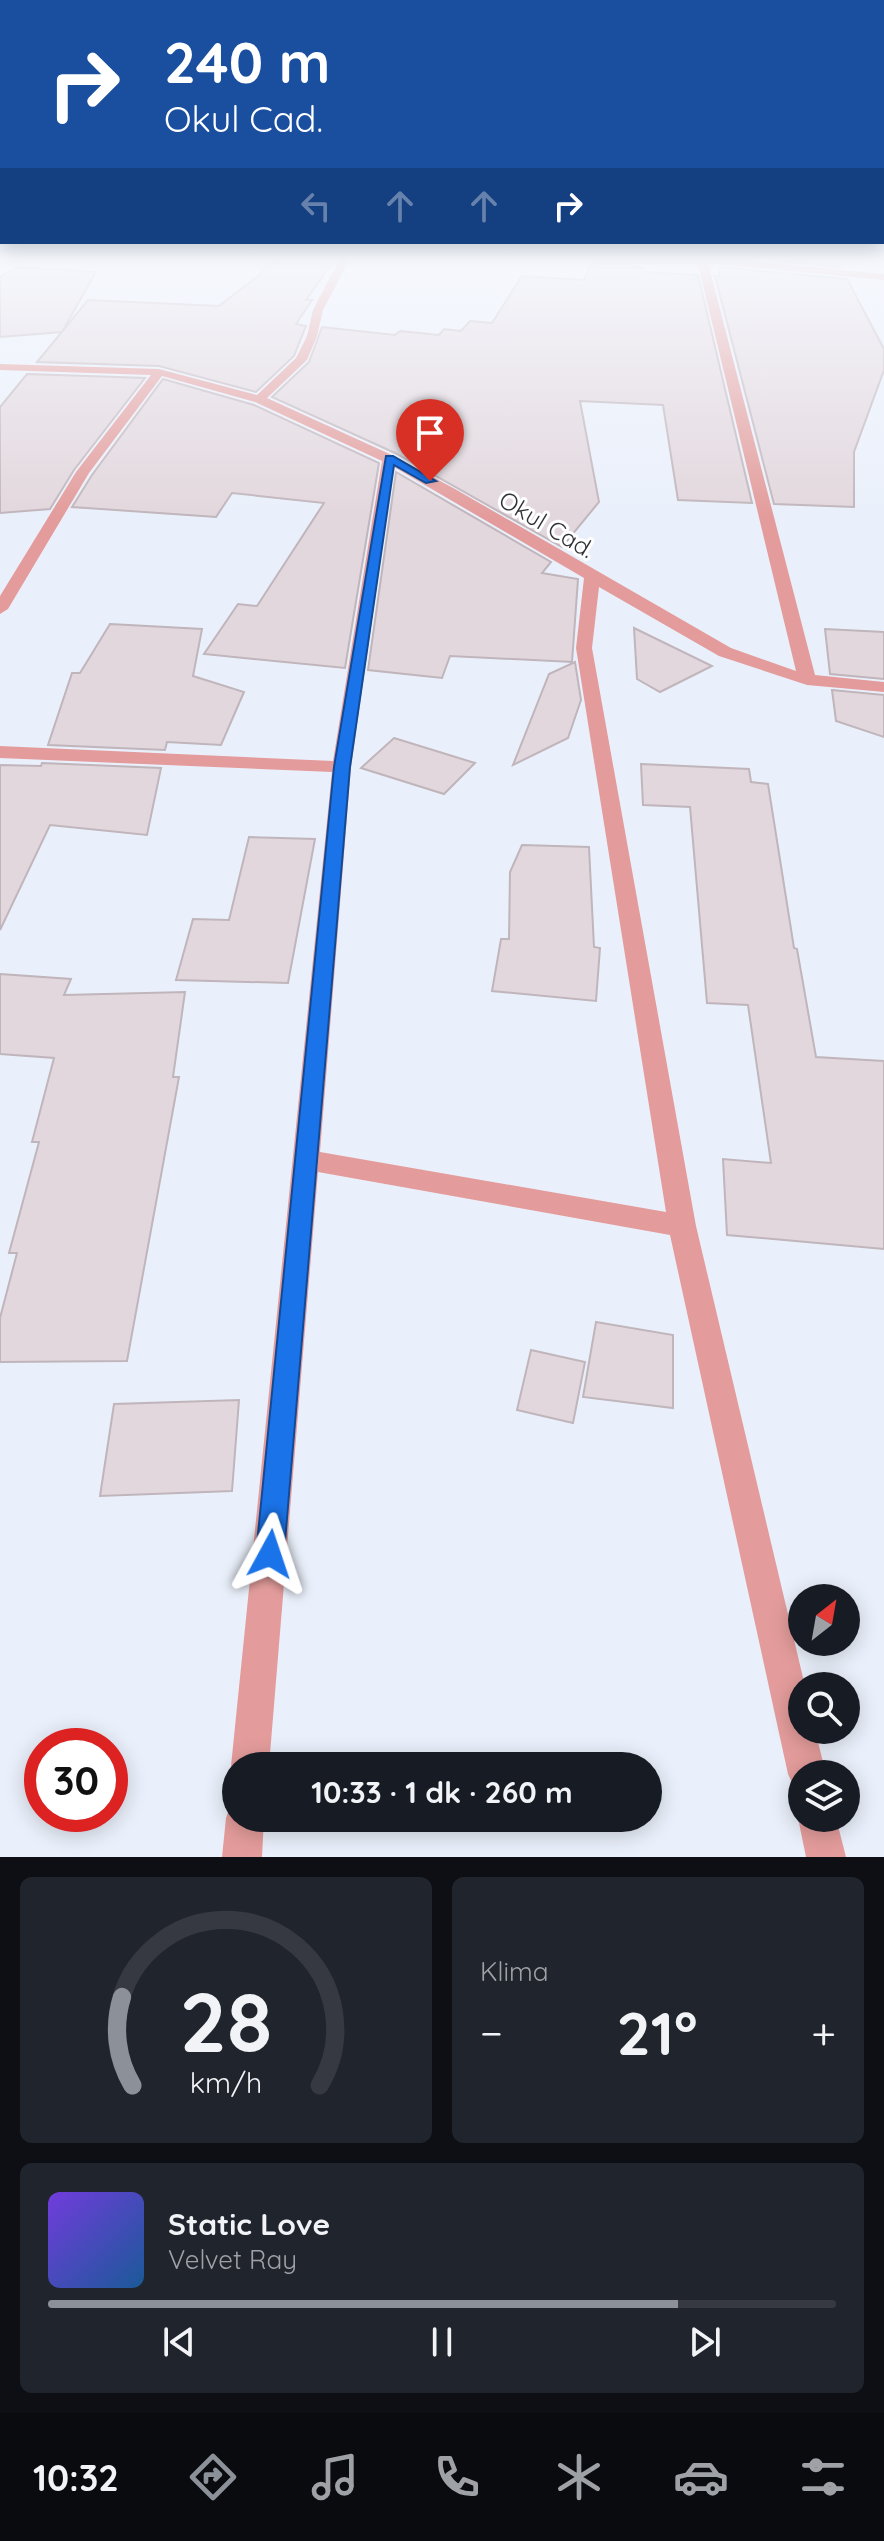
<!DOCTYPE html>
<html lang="tr">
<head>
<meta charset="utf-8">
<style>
  :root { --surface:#171b24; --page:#20242c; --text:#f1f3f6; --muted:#9ea1a6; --line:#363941; --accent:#8c9099 }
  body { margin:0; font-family:Quicksand,sans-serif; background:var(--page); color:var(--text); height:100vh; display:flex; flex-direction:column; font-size:30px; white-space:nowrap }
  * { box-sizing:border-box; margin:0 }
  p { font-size:26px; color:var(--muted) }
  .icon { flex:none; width:44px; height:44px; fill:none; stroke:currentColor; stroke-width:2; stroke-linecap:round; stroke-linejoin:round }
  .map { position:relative; height:1857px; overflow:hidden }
  .details { display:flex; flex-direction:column; gap:20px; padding:20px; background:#0d0f14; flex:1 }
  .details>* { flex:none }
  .guide { position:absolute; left:0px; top:0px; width:884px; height:244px; box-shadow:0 4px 20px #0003; background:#1a4fa0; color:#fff; overflow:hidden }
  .needle { width:52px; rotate:31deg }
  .controls { position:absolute; left:788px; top:1584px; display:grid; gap:16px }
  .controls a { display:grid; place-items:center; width:72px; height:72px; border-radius:50%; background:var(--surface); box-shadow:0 4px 20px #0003; font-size:40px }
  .speed { position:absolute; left:24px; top:1728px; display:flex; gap:16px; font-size:40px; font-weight:700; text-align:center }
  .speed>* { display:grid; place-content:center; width:104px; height:104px; border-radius:50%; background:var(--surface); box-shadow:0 4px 20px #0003; line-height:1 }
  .speed .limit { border:12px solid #d22; background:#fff; color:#111 }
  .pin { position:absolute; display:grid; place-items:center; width:68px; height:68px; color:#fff; margin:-82px -34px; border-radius:50% 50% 50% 0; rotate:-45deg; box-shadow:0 0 8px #0007 }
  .pin .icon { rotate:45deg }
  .me { position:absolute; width:88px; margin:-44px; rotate:5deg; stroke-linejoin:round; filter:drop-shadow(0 0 6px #0008) }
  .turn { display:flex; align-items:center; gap:28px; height:168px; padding:0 32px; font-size:36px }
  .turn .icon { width:104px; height:104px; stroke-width:2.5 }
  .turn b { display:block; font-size:56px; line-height:68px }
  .lanes { display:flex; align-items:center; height:76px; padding:0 32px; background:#0003; justify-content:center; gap:40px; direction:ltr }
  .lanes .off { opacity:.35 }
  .big { font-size:60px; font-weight:700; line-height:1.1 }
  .details .card { flex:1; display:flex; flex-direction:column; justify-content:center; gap:12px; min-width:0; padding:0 28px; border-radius:12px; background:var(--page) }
  .details .dial { align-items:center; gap:0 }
  .dial svg { height:208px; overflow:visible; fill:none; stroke:var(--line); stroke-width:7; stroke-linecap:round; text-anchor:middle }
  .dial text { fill:var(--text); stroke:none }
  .song { display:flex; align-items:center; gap:24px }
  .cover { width:96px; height:96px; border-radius:12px; background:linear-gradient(135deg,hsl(260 70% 55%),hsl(210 70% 35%)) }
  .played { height:8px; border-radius:4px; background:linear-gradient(90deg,var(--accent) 80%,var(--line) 80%) }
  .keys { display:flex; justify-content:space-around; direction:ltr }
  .heat { display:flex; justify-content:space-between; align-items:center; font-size:44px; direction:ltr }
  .details .tiles { flex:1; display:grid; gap:20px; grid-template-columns:1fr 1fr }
  .card:last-child { grid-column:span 2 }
  .trip { position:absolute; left:222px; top:1752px; width:440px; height:80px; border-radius:40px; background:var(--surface); box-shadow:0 4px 20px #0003; font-weight:700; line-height:80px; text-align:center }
  .tabs { display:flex; height:128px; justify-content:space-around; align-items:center; background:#090b0e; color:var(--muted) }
  .tabs .icon { width:56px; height:56px }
  .tabs .selected { color:var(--accent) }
  .tabs b { font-size:36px; color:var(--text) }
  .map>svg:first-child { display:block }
  .building { fill:#e2d7dd; stroke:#c0b5bb; stroke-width:2 }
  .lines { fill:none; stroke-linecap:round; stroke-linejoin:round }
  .service { fill:#e39c9b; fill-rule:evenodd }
  .minor { fill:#e39c9b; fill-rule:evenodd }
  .route { fill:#1a73e8; stroke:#114b97; stroke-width:2 }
  .labels { text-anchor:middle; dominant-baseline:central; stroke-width:6; stroke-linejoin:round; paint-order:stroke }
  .far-street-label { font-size:24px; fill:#303236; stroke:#fff }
</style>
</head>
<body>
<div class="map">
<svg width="884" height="1857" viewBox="0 0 884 1857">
  <rect width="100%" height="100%" fill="#eaf0fb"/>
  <!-- building -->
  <g class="building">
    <polygon points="282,256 337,256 306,300 312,300 296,324 306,326 294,356 256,392 159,366 37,362 88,300 219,306 258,276 270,261 277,261"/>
    <polygon points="778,256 836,256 840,267 777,261"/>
    <polygon points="592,262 599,268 641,267 643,272 698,275 752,503 678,500 663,405 580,401 599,502 562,547 395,453 272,397 309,362 322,327 395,335 400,331 439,335 444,329 461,331 470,321 492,323 522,276 584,280"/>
    <polygon points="17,267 96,272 62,332 0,337 0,277"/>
    <polygon points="720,267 847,279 884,349 884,370 854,452 854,507 774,504 715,276 719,276"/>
    <polygon points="27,374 145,378 74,470 50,509 0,513 0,407"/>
    <polygon points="163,379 254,405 379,463 345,668 204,654 238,604 257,606 324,503 232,493 216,517 72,507 92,475"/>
    <polygon points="396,472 551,562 542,573 578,579 572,662 450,656 442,678 368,670"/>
    <polygon points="110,624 202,629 193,676 244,692 221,745 167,742 165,750 48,745 72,673 80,673"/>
    <polygon points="634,628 712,666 660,692 637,679"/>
    <polygon points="825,629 884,632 884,679 830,674"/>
    <polygon points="575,662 581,700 568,738 513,765 549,674"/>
    <polygon points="832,690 884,695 884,737 836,721"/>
    <polygon points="394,738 475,763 444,794 361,768"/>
    <polygon points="42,763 161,768 147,835 50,825 0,930 0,765 41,766"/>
    <polygon points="641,764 749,769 751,782 768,784 794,948 797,949 816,1057 884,1061 884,1249 727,1235 723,1159 771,1163 748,1005 707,1003 690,807 643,805"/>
    <polygon points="249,837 315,839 288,983 176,980 193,919 229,920"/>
    <polygon points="522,845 589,847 594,947 600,948 596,1001 492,991 501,939 509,939 510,872"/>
    <polygon points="0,974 71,979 64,995 185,992 173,1077 179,1077 127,1361 0,1362 0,1318 17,1253 9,1253 39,1142 32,1142 54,1058 0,1054"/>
    <polygon points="596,1322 673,1335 673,1408 583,1397"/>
    <polygon points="531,1350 585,1362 573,1423 517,1410"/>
    <polygon points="239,1400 232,1491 100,1496 114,1404"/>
  </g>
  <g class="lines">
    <!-- service -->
    <polygon class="service" points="589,256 601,259 702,257 706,260 702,263 599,265"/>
    <!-- minor -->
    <g class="minor">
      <path d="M341,256h10l-28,54 -6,26 -10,24 -40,38 127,58 61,33 276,159 65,23 -100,-415 188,18v6l-176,-17 107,412 69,7v10l-77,-7 -88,-29 -120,-69 -7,61 104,578 109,460h-3v44h13l11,44h-24v17l-8,-4 -6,-13 -118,-539 -352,-63 -49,594h-33v12l-5,-12 101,-994 -332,-14v-12l333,15 49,-300 -127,-59 -93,-26 -73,97 -81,136 -8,5v-18l76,-124 75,-97 -151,-5v-6l159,5 98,26 39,-37 11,-22 6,-26zM394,467l190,111 -8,70 90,564 -346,-60 31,-385z"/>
      <polygon points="236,1802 236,1818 264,1818 262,1857 222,1857 226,1818 231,1804"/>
      <polygon points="802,1808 802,1818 836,1818 846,1857 806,1857 798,1818"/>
    </g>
  </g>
  <!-- sky -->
  <linearGradient id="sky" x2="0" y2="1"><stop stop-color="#83b3ed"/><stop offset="0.5" stop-color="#f6f8fd"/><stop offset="1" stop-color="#f6f8fd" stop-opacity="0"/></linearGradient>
  <rect width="884" height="516" fill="url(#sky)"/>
  <!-- route -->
  <polygon class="route" points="386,456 393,456 436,481 426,483 394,465 350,767 284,1554 280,1563 270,1568 260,1563 256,1554 334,767"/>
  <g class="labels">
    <!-- far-street labels -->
    <g class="far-street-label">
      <text transform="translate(547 524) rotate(31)">Okul Cad.</text>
    </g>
  </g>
</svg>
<div class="controls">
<a><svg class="needle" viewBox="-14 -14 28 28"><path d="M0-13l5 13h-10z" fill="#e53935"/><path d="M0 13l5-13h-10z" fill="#9ea1a6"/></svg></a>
<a><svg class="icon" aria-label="search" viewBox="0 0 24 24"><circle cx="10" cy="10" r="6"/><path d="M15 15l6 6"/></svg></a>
<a><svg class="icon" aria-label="layers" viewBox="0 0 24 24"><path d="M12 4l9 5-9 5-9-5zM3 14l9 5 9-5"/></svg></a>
</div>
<div class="speed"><div class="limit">30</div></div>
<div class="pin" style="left:430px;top:481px;background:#d93025"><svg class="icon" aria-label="arrive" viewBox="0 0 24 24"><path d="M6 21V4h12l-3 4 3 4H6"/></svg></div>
<svg class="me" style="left:270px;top:1554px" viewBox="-20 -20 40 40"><path d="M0-17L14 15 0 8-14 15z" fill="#1a73e8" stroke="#fff" stroke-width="4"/></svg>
<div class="trip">10:33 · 1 dk · 260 m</div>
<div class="guide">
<div class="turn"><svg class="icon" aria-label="right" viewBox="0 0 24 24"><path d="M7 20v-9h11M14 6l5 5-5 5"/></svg><div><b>240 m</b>Okul Cad.</div></div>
<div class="lanes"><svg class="icon off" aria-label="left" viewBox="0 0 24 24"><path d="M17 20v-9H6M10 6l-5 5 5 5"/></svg><svg class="icon off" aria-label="ahead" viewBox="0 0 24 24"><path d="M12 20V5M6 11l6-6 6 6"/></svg><svg class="icon off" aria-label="ahead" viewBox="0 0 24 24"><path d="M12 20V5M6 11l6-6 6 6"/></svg><svg class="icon" aria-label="right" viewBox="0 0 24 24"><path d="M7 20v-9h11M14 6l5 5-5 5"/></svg></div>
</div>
</div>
<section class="details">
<div class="tiles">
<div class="card dial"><svg viewBox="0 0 100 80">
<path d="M14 69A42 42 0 1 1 86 69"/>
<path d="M14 69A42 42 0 0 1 10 35" stroke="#8c9099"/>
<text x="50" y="56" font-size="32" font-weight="700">28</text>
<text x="50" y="72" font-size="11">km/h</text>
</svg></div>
<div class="card"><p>Klima</p>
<div class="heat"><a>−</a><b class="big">21°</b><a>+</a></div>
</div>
<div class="card">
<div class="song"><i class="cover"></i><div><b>Static Love</b><p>Velvet Ray</p></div></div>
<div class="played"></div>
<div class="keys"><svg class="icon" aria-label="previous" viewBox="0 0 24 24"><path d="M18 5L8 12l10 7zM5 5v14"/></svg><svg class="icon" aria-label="pause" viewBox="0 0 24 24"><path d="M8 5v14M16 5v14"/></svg><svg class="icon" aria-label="next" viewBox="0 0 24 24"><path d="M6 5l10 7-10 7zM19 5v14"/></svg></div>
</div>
</div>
</section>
<nav class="tabs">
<b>10:32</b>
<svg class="icon selected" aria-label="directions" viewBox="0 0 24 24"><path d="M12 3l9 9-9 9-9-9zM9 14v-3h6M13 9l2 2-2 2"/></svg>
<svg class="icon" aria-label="music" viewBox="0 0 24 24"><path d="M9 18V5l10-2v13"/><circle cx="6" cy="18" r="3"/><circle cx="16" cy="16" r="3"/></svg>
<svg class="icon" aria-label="phone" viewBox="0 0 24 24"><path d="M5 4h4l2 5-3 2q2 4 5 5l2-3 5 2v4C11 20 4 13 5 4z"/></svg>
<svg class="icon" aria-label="climate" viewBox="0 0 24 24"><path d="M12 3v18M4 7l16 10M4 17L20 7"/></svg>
<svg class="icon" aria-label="car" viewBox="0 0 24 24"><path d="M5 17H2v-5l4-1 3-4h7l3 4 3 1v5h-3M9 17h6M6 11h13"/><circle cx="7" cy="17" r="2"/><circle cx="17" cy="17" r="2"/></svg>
<svg class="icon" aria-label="filters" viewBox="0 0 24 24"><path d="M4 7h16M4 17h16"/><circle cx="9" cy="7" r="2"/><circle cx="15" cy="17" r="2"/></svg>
</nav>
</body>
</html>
